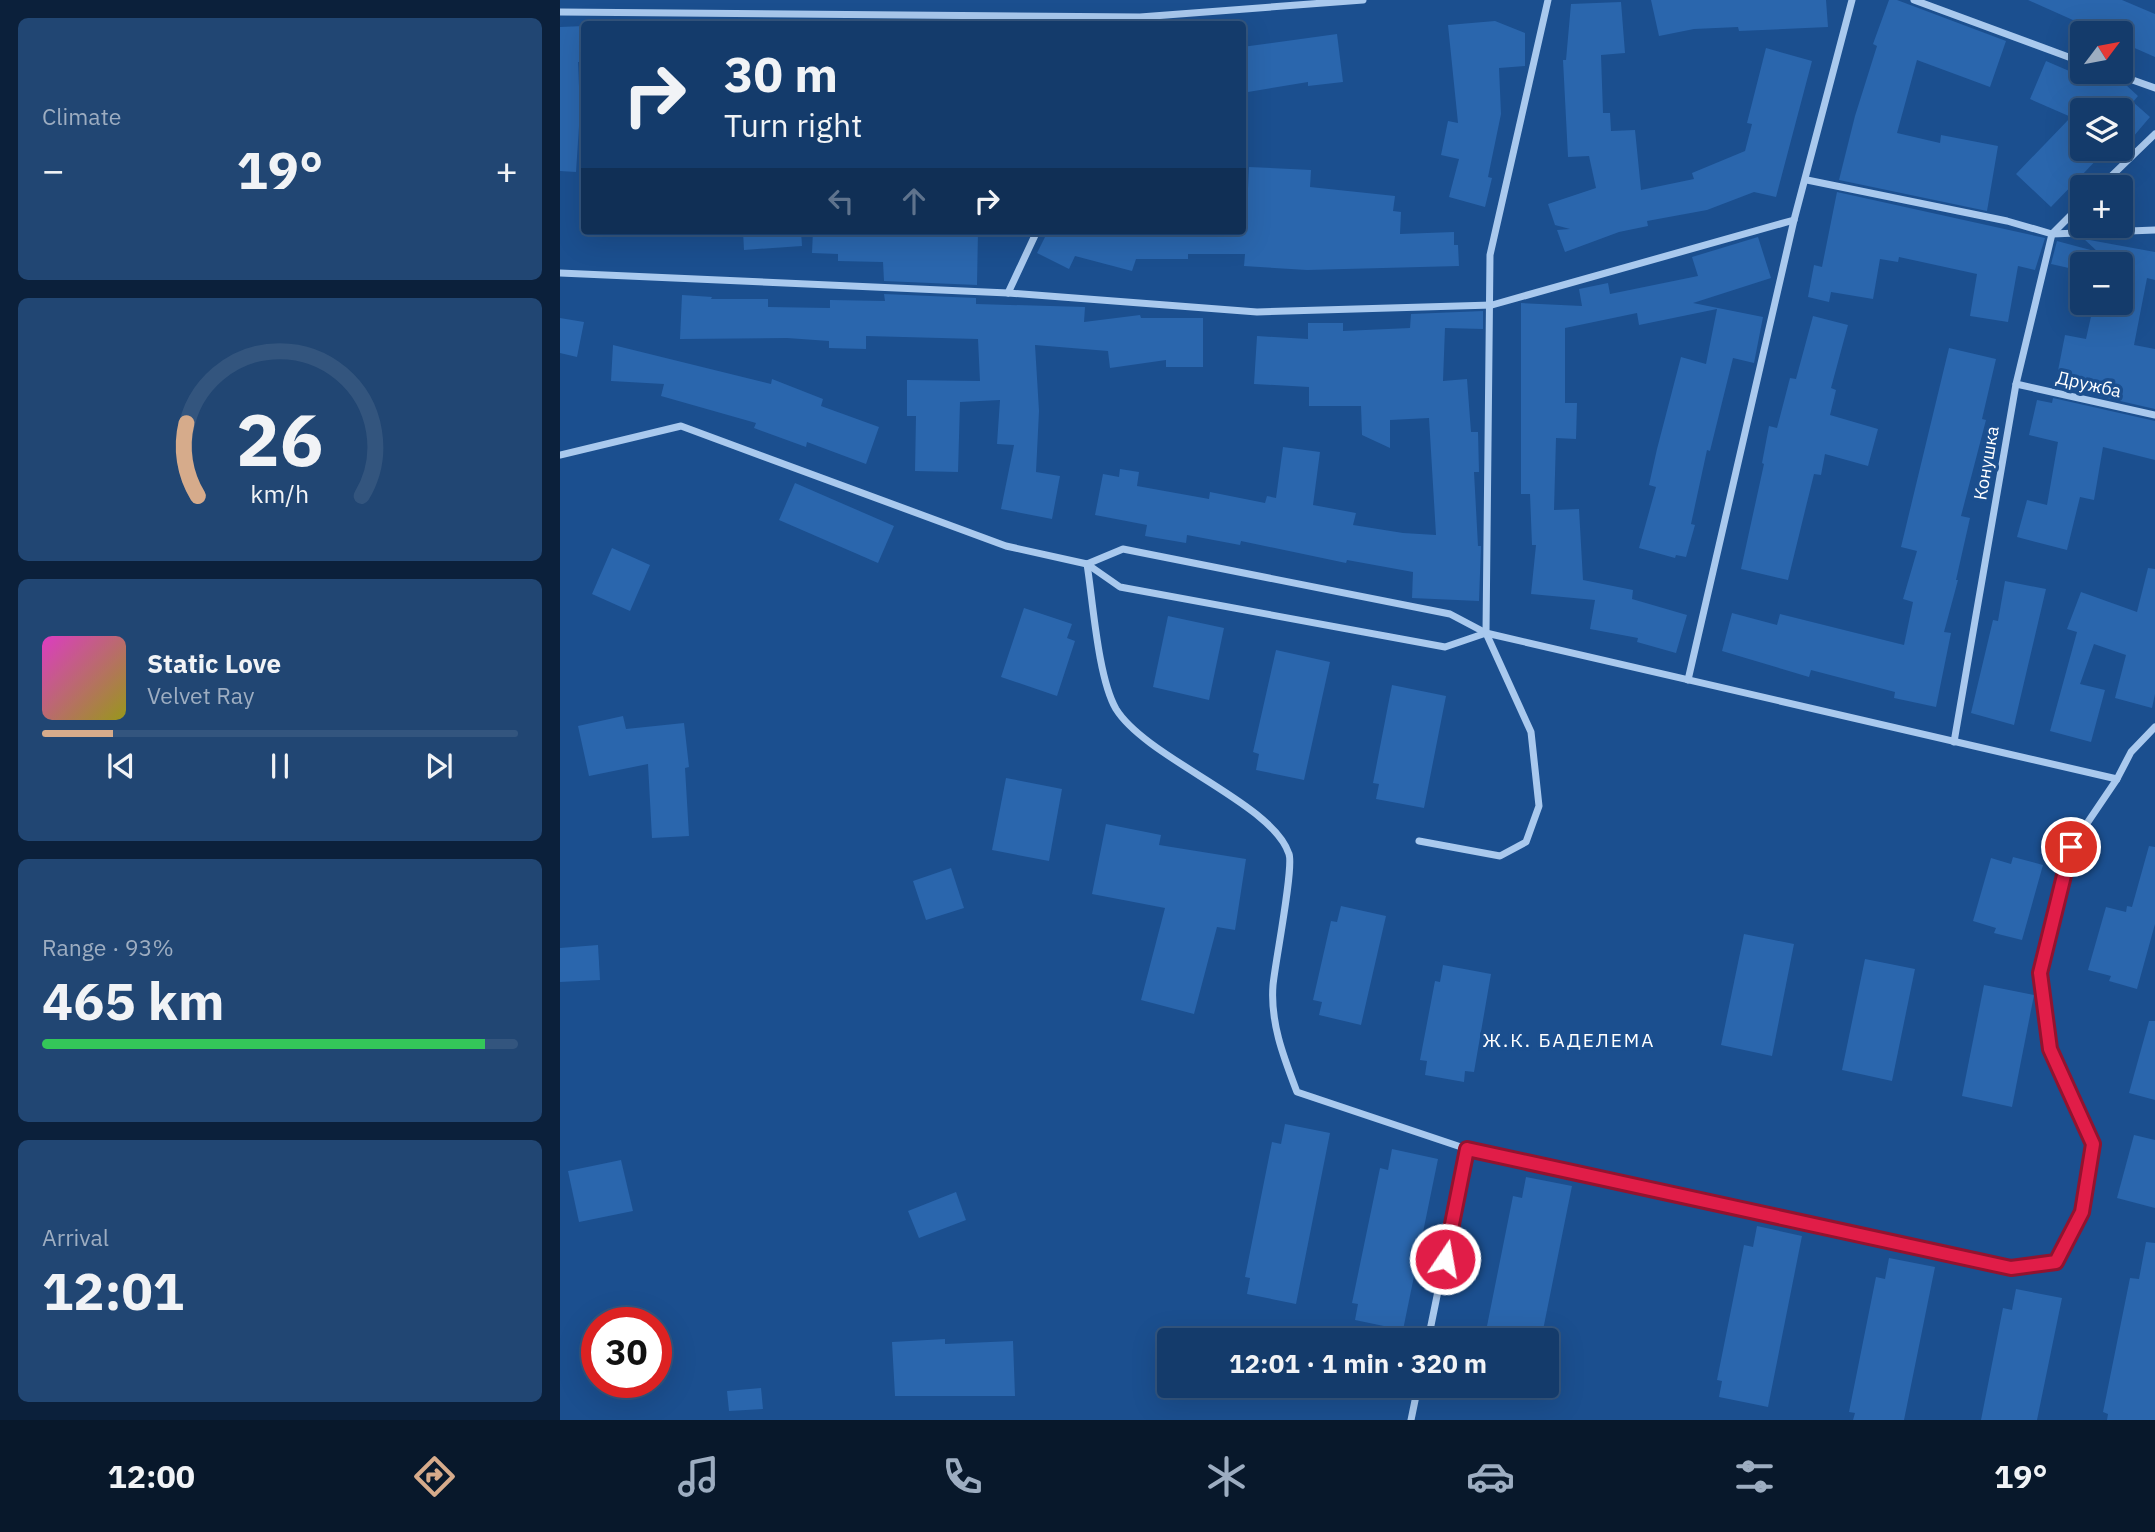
<!DOCTYPE html>
<html lang="en">
<head>
<meta charset="utf-8">
<style>
  :root { --surface:#143b6b; --page:#214673; --text:#f1f3f6; --muted:#9dadc1; --line:#33557e; --accent:#d6ab8b }
  body { margin:0; font-family:"IBM Plex Sans",sans-serif; background:var(--page); color:var(--text); height:100vh; display:flex; flex-direction:column; font-size:26px; white-space:nowrap }
  * { box-sizing:border-box; margin:0 }
  p { font-size:23px; color:var(--muted) }
  .icon { flex:none; width:38px; height:38px; fill:none; stroke:currentColor; stroke-width:2; stroke-linecap:round; stroke-linejoin:round }
  .map { position:relative; flex:1; overflow:hidden }
  .side { display:flex; flex-direction:column; gap:18px; padding:18px; background:#0b203b; width:560px }
  .side>* { flex:none }
  .top-card { position:absolute; left:21px; top:21px; width:665px; height:214px; border-radius:7px; box-shadow:0 7px 28px #0002,0 0 0 2px var(--line); background:#143b6b; color:var(--text); overflow:hidden }
  .needle { width:46px; rotate:58deg }
  .tools { position:absolute; left:1510px; top:21px; display:grid; gap:14px }
  .tools a { display:grid; place-items:center; width:63px; height:63px; border-radius:7px; background:var(--surface); box-shadow:0 7px 28px #0002,0 0 0 2px var(--line); font-size:35px }
  .speed { position:absolute; left:21px; top:1307px; display:flex; gap:14px; font-size:35px; font-weight:700; text-align:center }
  .speed>* { display:grid; place-content:center; width:91px; height:91px; border-radius:50%; background:var(--surface); box-shadow:0 7px 28px #0002,0 0 0 2px var(--line); line-height:1 }
  .speed .limit { border:10px solid #d22; background:#fff; color:#111 }
  .pin { position:absolute; display:grid; place-items:center; width:60px; height:60px; color:#fff; margin:-30px; border:4px solid #fff; border-radius:50%; box-shadow:0 2px 7px #0007 }
  .me { position:absolute; width:77px; margin:-38px; rotate:12deg; stroke-linejoin:round; filter:drop-shadow(0 0 5px #0008) }
  .turn { display:flex; align-items:center; gap:24px; height:147px; padding:0 28px; font-size:32px }
  .turn .icon { width:91px; height:91px; stroke-width:2.5 }
  .turn b { display:block; font-size:49px; line-height:60px }
  .lanes { display:flex; align-items:center; height:66px; padding:0 28px; background:#0003; justify-content:center; gap:35px; direction:ltr }
  .lanes .off { opacity:.35 }
  .big { font-size:52px; font-weight:800; line-height:1.1 }
  .side .tile { flex:1; display:flex; flex-direction:column; justify-content:center; gap:10px; min-width:0; padding:0 24px; border-radius:10px; background:var(--page) }
  .side .dial { align-items:center; gap:0 }
  .dial svg { height:182px; overflow:visible; fill:none; stroke:var(--line); stroke-width:7; stroke-linecap:round; text-anchor:middle }
  .dial text { fill:var(--text); stroke:none }
  .song { display:flex; align-items:center; gap:21px }
  .cover { width:84px; height:84px; border-radius:10px; background:linear-gradient(135deg,hsl(310 70% 55%),hsl(60 70% 35%)) }
  .played { height:7px; border-radius:4px; background:linear-gradient(90deg,var(--accent) 15%,var(--line) 15%) }
  .keys { display:flex; justify-content:space-around; direction:ltr }
  .heat { display:flex; justify-content:space-between; align-items:center; font-size:38px; direction:ltr }
  .charge { height:10px; border-radius:5px; background:linear-gradient(90deg,#34c759 93%,var(--line) 0) }
  .trip { position:absolute; left:597px; top:1328px; width:402px; height:70px; border-radius:7px; background:var(--surface); box-shadow:0 7px 28px #0002,0 0 0 2px var(--line); font-weight:800; line-height:70px; text-align:center }
  .menu { display:flex; height:112px; justify-content:space-around; align-items:center; background:#08182b; color:var(--muted) }
  .menu .icon { width:49px; height:49px }
  .menu .on { color:var(--accent) }
  .menu b { font-size:32px; color:var(--text) }
  main { display:flex; flex:1; min-height:0 }
  .map>svg:first-child { display:block }
  .building { fill:#2a66ad }
  .lines { fill:none; stroke-linecap:round; stroke-linejoin:round }
  .minor { stroke:#a9c9ee; stroke-width:7 }
  .route-casing { stroke:#92132f; stroke-width:18 }
  .route { stroke:#e11d48; stroke-width:12 }
  .labels { text-anchor:middle; dominant-baseline:central; stroke-width:7; stroke-linejoin:round; paint-order:stroke }
  .street-label { font-size:18px; fill:#fff; stroke:#1b4f8f }
  .neighbourhood-label { font-size:19px; letter-spacing:2px; fill:#fff; stroke:#1b4f8f }
</style>
</head>
<body>
<main>
<section class="side">
<div class="tile"><p>Climate</p>
<div class="heat"><a>−</a><b class="big">19°</b><a>+</a></div>
</div>
<div class="tile dial"><svg viewBox="0 0 100 80">
<path d="M14 69A42 42 0 1 1 86 69"/>
<path d="M14 69A42 42 0 0 1 9 37" stroke="#d6ab8b"/>
<text x="50" y="56" font-size="32" font-weight="700">26</text>
<text x="50" y="72" font-size="11">km/h</text>
</svg></div>
<div class="tile">
<div class="song"><i class="cover"></i><div><b>Static Love</b><p>Velvet Ray</p></div></div>
<div class="played"></div>
<div class="keys"><svg class="icon" aria-label="previous" viewBox="0 0 24 24"><path d="M18 5L8 12l10 7zM5 5v14"/></svg><svg class="icon" aria-label="pause" viewBox="0 0 24 24"><path d="M8 5v14M16 5v14"/></svg><svg class="icon" aria-label="next" viewBox="0 0 24 24"><path d="M6 5l10 7-10 7zM19 5v14"/></svg></div>
</div>
<div class="tile"><p>Range · 93%</p><b class="big">465 km</b><div class="charge"></div></div>
<div class="tile"><p>Arrival</p><b class="big">12:01</b></div>
</section>
<div class="map">
<svg width="1595" height="1420" viewBox="0 0 1595 1420">
  <rect width="100%" height="100%" fill="#1b4f8f"/>
  <!-- building -->
  <g class="building">
    <polygon points="1091,0 1266,0 1268,27 1179,31 1178,27 1134,29 1099,36"/>
    <polygon points="1329,0 1337,0 1446,41 1430,87 1357,60 1337,133 1380,143 1381,135 1438,146 1427,211 1279,180 1295,116 1317,46 1313,44"/>
    <polygon points="1468,0 1562,0 1595,14 1595,57 1561,42 1561,33 1542,33"/>
    <polygon points="1061,2 1065,53 1041,55 1043,113 1050,113 1051,131 1075,130 1081,190 1134,179 1132,173 1185,151 1192,124 1187,123 1206,48 1252,61 1216,197 1194,192 1147,210 1087,221 1088,226 1059,232 1005,252 997,230 1010,229 995,225 988,204 1036,188 1029,156 1008,157 1003,60 1006,60 1011,4"/>
    <polygon points="935,21 965,33 965,66 939,68 941,114 928,177 932,178 925,207 889,197 899,159 881,155 888,121 898,123 888,25"/>
    <polygon points="24,26 24,62 18,62 20,111 16,172 0,171 0,27"/>
    <polygon points="777,34 783,82 748,86 748,82 682,93 682,47"/>
    <polygon points="1486,61 1544,86 1550,78 1565,84 1578,96 1573,102 1590,117 1561,151 1561,110 1522,110 1522,149 1547,149 1491,207 1456,174 1511,117 1470,99"/>
    <polygon points="689,167 751,170 750,187 835,196 833,211 841,212 840,234 894,232 894,245 898,245 899,266 747,270 684,266 685,254 628,254 628,259 576,259 572,271 515,256 509,269 477,253 488,231 686,231"/>
    <polygon points="1277,192 1485,238 1475,270 1458,266 1448,322 1410,316 1417,274 1339,257 1338,262 1320,259 1313,299 1271,292 1269,302 1248,297 1254,265 1262,267"/>
    <polygon points="183,231 241,231 242,246 184,250"/>
    <polygon points="253,231 418,231 417,285 324,281 323,262 278,261 278,254 252,253"/>
    <polygon points="1198,237 1211,278 1133,303 1203,317 1194,363 1173,358 1150,451 1147,450 1131,524 1135,525 1126,557 1116,555 1115,558 1079,548 1096,487 1089,485 1097,449 1121,357 1146,364 1157,309 1079,325 1077,313 1005,328 1005,403 1017,403 1016,439 996,438 994,510 1019,509 1023,580 1073,590 1072,599 1127,615 1116,653 1077,642 1078,638 1030,629 1035,600 971,594 976,545 972,545 970,494 961,494 961,303 1022,306 1019,289 1048,283 1050,294 1138,276 1132,257"/>
    <polygon points="1524,239 1595,252 1595,280 1587,278 1574,345 1595,349 1595,409 1495,386 1505,335 1526,339 1534,303 1561,303 1561,264 1522,264 1522,271 1491,264 1497,241 1538,252"/>
    <polygon points="324,294 416,298 416,304 525,307 524,322 580,315 581,318 643,318 643,367 606,367 606,360 550,368 548,351 475,345 479,411 476,472 500,476 492,519 441,509 454,445 437,444 440,400 400,402 398,472 355,471 356,416 347,416 347,380 420,381 418,339 306,336 306,349 269,348 269,341 227,338 120,339 122,295 152,297 151,299 208,299 208,307 270,308 270,300 325,301"/>
    <polygon points="923,311 923,329 885,328 883,381 907,379 911,432 918,432 919,472 914,472 918,546 921,546 919,601 852,598 853,572 787,560 786,563 681,541 680,545 627,535 626,543 585,536 587,525 535,515 543,474 559,477 560,469 579,472 577,486 649,499 650,492 705,503 707,496 716,498 723,447 760,452 753,505 796,513 793,525 843,533 876,535 869,418 830,420 830,448 802,435 801,406 749,406 749,387 694,384 697,336 748,339 748,323 783,323 783,331 850,328 851,314"/>
    <polygon points="1253,316 1288,325 1271,388 1276,390 1270,415 1318,429 1308,466 1265,454 1261,475 1254,474 1228,580 1181,569 1204,464 1202,463 1209,426 1217,428 1230,378 1236,379"/>
    <polygon points="0,318 24,322 17,357 0,353"/>
    <polygon points="53,345 211,384 212,379 263,399 261,406 319,427 306,464 247,442 246,447 194,428 196,423 101,396 104,384 51,381"/>
    <polygon points="1389,348 1436,359 1422,419 1426,420 1401,516 1410,518 1396,580 1398,580 1384,632 1391,633 1376,707 1334,698 1335,692 1251,670 1249,677 1162,651 1172,613 1217,625 1220,614 1344,645 1353,602 1343,599 1357,551 1341,547"/>
    <polygon points="1493,398 1595,421 1595,460 1543,447 1534,500 1520,497 1507,550 1457,537 1467,500 1487,505 1498,442 1469,435 1477,400 1492,403"/>
    <polygon points="235,483 334,526 318,563 219,520"/>
    <polygon points="52,548 90,565 70,611 32,594"/>
    <polygon points="1588,568 1595,569 1595,694 1592,708 1555,698 1566,655 1534,644 1520,684 1545,690 1531,742 1490,731 1517,632 1507,629 1521,592 1577,612"/>
    <polygon points="1445,581 1486,589 1454,725 1411,713 1433,620 1438,621"/>
    <polygon points="464,608 512,624 507,638 515,641 497,696 441,677"/>
    <polygon points="608,616 664,628 649,700 593,687"/>
    <polygon points="716,650 770,662 744,780 696,770 699,754 693,752"/>
    <polygon points="832,685 886,696 864,808 816,799 819,784 813,783"/>
    <polygon points="63,716 66,729 124,723 129,767 125,768 129,836 92,838 88,764 29,776 18,726"/>
    <polygon points="446,778 502,789 489,861 432,850"/>
    <polygon points="546,824 601,835 599,845 686,859 675,930 657,927 634,1014 581,1000 605,908 532,894"/>
    <polygon points="1589,846 1595,847 1595,924 1577,989 1549,981 1551,976 1528,970 1546,907 1566,912 1567,906 1572,907"/>
    <polygon points="1453,857 1483,865 1462,940 1434,933 1436,928 1413,921 1431,858 1451,864"/>
    <polygon points="391,868 404,908 366,920 353,881"/>
    <polygon points="781,906 826,916 801,1025 759,1015 762,1002 753,1000 771,921 777,922"/>
    <polygon points="1184,934 1234,944 1212,1056 1161,1045"/>
    <polygon points="38,945 40,980 0,982 0,948"/>
    <polygon points="1305,959 1355,969 1332,1081 1282,1070"/>
    <polygon points="883,965 931,974 914,1072 905,1071 904,1082 865,1075 867,1061 860,1060 875,981 880,982"/>
    <polygon points="1424,985 1474,995 1452,1107 1402,1096"/>
    <polygon points="1589,1021 1595,1021 1595,1100 1569,1093"/>
    <polygon points="725,1124 770,1133 736,1304 687,1294 690,1278 685,1277 712,1142 721,1144"/>
    <polygon points="1574,1135 1595,1140 1595,1208 1557,1198"/>
    <polygon points="832,1149 878,1159 843,1330 795,1320 798,1304 792,1303 820,1168 828,1170"/>
    <polygon points="61,1160 73,1211 19,1222 8,1171"/>
    <polygon points="966,1177 1012,1186 981,1340 930,1340 932,1332 926,1331 953,1196 962,1198"/>
    <polygon points="396,1192 406,1220 359,1238 348,1211"/>
    <polygon points="1197,1226 1242,1236 1208,1407 1159,1397 1162,1381 1157,1380 1184,1245 1193,1247"/>
    <polygon points="1586,1242 1595,1243 1595,1420 1547,1420 1548,1414 1543,1412 1570,1278 1579,1279"/>
    <polygon points="1329,1258 1375,1267 1344,1420 1293,1420 1295,1413 1289,1412 1316,1277 1325,1279"/>
    <polygon points="1456,1289 1502,1298 1477,1420 1421,1420 1443,1308 1452,1310"/>
    <polygon points="385,1339 385,1344 453,1341 455,1396 335,1396 332,1342"/>
    <polygon points="201,1388 203,1409 169,1411 167,1391"/>
  </g>
  <g class="lines">
    <!-- minor -->
    <g class="minor">
      <polyline points="1354,0 1522,62"/>
      <polyline points="0,12 580,17 803,0"/>
      <polyline points="1550,72 1595,88"/>
      <polyline points="1247,180 1447,221 1492,234 1595,230"/>
      <polyline points="1540,187 1595,134"/>
      <polyline points="0,273 448,293 697,312 932,305 1234,220"/>
      <polyline points="448,293 477,231"/>
      <polyline points="1456,384 1595,415"/>
      <polyline points="0,455 121,426 446,546 527,564 560,587 885,647 926,633"/>
      <path d="M527,564c6,38 11,114 29,145 31,50 157,94 173,145 5,14 -14,109 -16,131 -3,38 11,73 24,107l170,57 544,119 45,-6 26,-50 11,-68 -42,-95 -11,-76 31,-126 46,-68 14,-27 24,-25"/>
      <polyline points="527,564 563,549 890,614 926,633 1557,779"/>
      <polyline points="1128,680 1234,220 1292,0"/>
      <polyline points="1394,742 1456,384 1492,234 1522,204"/>
      <polyline points="859,841 940,856 966,842 979,806 971,732 926,633 930,255 988,0"/>
      <polyline points="868,1340 907,1149"/>
      <polyline points="851,1420 858,1386"/>
    </g>
  </g>
  <g class="lines">
    <defs>
      <polyline id="route" points="885,1259 907,1149 1451,1268 1496,1262 1522,1212 1533,1144 1490,1049 1480,973 1511,847"/>
    </defs>
    <!-- route casing -->
    <use href="#route" class="route-casing"/>
    <!-- route -->
    <use href="#route" class="route"/>
  </g>
  <g class="labels">
    <!-- street labels -->
    <g class="street-label">
      <text transform="translate(1529 384) rotate(13)">Дружба</text>
      <text transform="translate(1426 463) rotate(-80)">Конушка</text>
    </g>
    <!-- neighbourhood labels -->
    <g class="neighbourhood-label">
      <text x="1009" y="1040">Ж.К. БАДЕЛЕМА</text>
    </g>
  </g>
</svg>
<div class="tools">
<a><svg class="needle" viewBox="-14 -14 28 28"><path d="M0-13l5 13h-10z" fill="#e53935"/><path d="M0 13l5-13h-10z" fill="#9dadc1"/></svg></a>
<a><svg class="icon" aria-label="layers" viewBox="0 0 24 24"><path d="M12 4l9 5-9 5-9-5zM3 14l9 5 9-5"/></svg></a>
<a>+</a>
<a>−</a>
</div>
<div class="speed"><div class="limit">30</div></div>
<div class="pin" style="left:1511px;top:847px;background:#d93025"><svg class="icon" aria-label="arrive" viewBox="0 0 24 24"><path d="M6 21V4h12l-3 4 3 4H6"/></svg></div>
<svg class="me" style="left:885px;top:1259px" viewBox="-20 -20 40 40"><circle r="17" fill="#e11d48" stroke="#fff" stroke-width="3"/><path d="M0-11L8 9 0 5-8 9z" fill="#fff"/></svg>
<div class="trip">12:01 · 1 min · 320 m</div>
<div class="top-card">
<div class="turn"><svg class="icon" aria-label="right" viewBox="0 0 24 24"><path d="M7 20v-9h11M14 6l5 5-5 5"/></svg><div><b>30 m</b>Turn right</div></div>
<div class="lanes"><svg class="icon off" aria-label="left" viewBox="0 0 24 24"><path d="M17 20v-9H6M10 6l-5 5 5 5"/></svg><svg class="icon off" aria-label="ahead" viewBox="0 0 24 24"><path d="M12 20V5M6 11l6-6 6 6"/></svg><svg class="icon" aria-label="right" viewBox="0 0 24 24"><path d="M7 20v-9h11M14 6l5 5-5 5"/></svg></div>
</div>
</div>
</main>
<nav class="menu">
<b>12:00</b>
<svg class="icon on" aria-label="directions" viewBox="0 0 24 24"><path d="M12 3l9 9-9 9-9-9zM9 14v-3h6M13 9l2 2-2 2"/></svg>
<svg class="icon" aria-label="music" viewBox="0 0 24 24"><path d="M9 18V5l10-2v13"/><circle cx="6" cy="18" r="3"/><circle cx="16" cy="16" r="3"/></svg>
<svg class="icon" aria-label="phone" viewBox="0 0 24 24"><path d="M5 4h4l2 5-3 2q2 4 5 5l2-3 5 2v4C11 20 4 13 5 4z"/></svg>
<svg class="icon" aria-label="climate" viewBox="0 0 24 24"><path d="M12 3v18M4 7l16 10M4 17L20 7"/></svg>
<svg class="icon" aria-label="car" viewBox="0 0 24 24"><path d="M5 17H2v-5l4-1 3-4h7l3 4 3 1v5h-3M9 17h6M6 11h13"/><circle cx="7" cy="17" r="2"/><circle cx="17" cy="17" r="2"/></svg>
<svg class="icon" aria-label="filters" viewBox="0 0 24 24"><path d="M4 7h16M4 17h16"/><circle cx="9" cy="7" r="2"/><circle cx="15" cy="17" r="2"/></svg>
<b>19°</b>
</nav>
</body>
</html>
